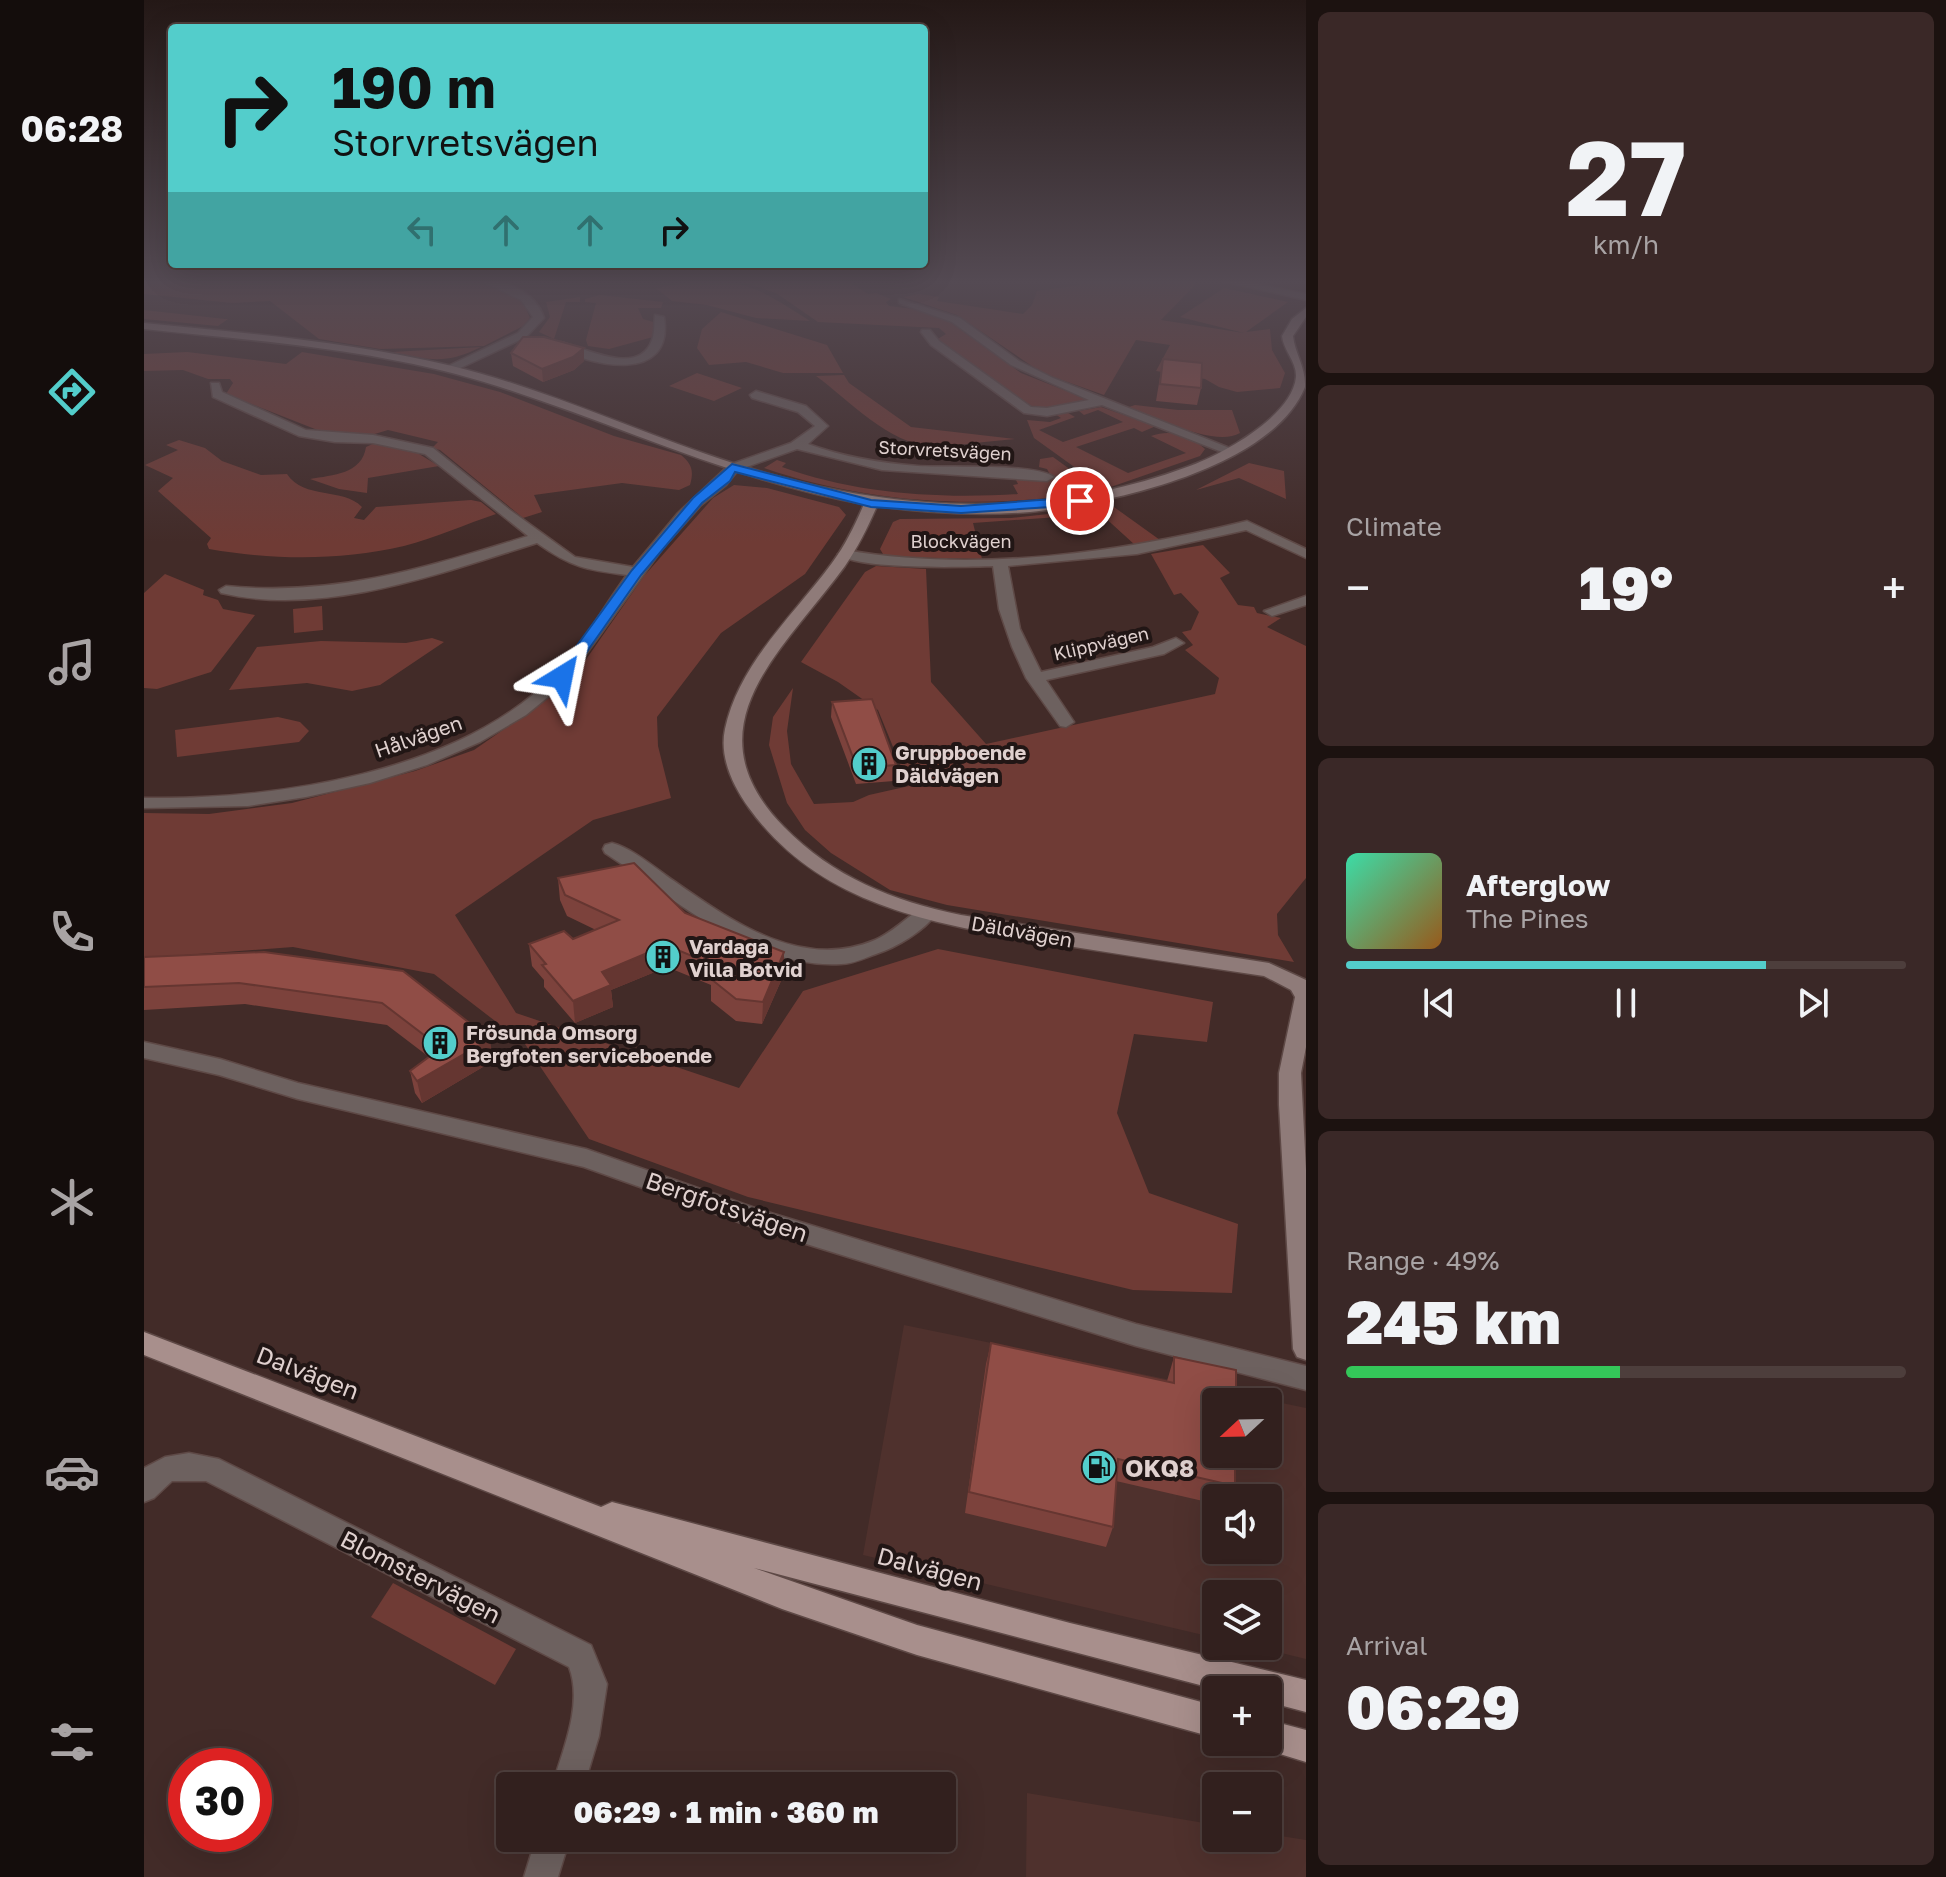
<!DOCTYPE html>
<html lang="en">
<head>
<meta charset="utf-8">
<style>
  :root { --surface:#32201e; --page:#3a2827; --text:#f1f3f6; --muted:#a8a3a4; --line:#4d3e3c; --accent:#53cdcb }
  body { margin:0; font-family:"Golos Text",sans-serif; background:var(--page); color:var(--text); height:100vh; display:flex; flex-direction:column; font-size:30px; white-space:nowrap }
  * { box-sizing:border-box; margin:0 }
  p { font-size:26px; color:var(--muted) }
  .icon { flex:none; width:44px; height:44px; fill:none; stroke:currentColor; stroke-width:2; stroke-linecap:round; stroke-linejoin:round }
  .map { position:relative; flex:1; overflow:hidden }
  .side { display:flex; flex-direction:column; gap:12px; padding:12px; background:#1c1210; width:640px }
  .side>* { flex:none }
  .hud { position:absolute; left:24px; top:24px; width:760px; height:244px; border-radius:8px; box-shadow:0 8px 32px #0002,0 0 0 2px var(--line); background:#53cdcb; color:#111; overflow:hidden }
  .needle { width:52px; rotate:248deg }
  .controls { position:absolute; left:1058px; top:1388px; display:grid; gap:16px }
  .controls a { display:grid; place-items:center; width:80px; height:80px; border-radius:8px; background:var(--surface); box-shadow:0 8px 32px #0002,0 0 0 2px var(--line); font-size:40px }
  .speed { position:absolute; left:24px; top:1748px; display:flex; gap:16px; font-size:40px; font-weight:700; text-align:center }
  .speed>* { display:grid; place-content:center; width:104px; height:104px; border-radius:50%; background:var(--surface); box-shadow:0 8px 32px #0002,0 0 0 2px var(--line); line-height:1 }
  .speed .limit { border:12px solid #d22; background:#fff; color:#111 }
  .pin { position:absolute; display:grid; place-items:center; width:68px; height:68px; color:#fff; margin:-34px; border:4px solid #fff; border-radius:50%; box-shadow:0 2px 8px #0007 }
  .me { position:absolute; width:88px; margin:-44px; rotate:35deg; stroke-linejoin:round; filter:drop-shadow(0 0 6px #0008) }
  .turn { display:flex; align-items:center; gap:28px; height:168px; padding:0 32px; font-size:36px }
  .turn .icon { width:104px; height:104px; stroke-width:2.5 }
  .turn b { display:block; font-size:56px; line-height:68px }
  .lanes { display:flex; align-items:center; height:76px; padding:0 32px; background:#0003; justify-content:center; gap:40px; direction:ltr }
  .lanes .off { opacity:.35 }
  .big { font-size:60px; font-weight:800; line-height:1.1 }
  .side .card { flex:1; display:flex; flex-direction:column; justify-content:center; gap:12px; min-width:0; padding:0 28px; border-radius:12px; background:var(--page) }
  .side .dial { align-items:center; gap:0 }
  .dial b { font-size:104px; line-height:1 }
  .song { display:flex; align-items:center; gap:24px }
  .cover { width:96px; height:96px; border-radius:12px; background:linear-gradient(135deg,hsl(160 70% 55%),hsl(30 70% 35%)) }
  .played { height:8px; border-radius:4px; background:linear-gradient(90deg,var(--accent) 75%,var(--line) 75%) }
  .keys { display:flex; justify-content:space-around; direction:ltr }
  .heat { display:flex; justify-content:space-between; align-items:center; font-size:44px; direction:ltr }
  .charge { height:12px; border-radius:6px; background:linear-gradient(90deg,#34c759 49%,var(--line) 0) }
  .trip { position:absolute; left:352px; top:1772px; width:460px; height:80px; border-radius:8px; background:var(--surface); box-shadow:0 8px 32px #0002,0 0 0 2px var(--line); font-weight:800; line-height:80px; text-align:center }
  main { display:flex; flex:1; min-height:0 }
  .tabs { display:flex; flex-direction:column; width:144px; justify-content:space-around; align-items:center; background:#140d0c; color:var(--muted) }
  .tabs .icon { width:56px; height:56px }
  .tabs .current { color:var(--accent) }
  .tabs b { font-size:36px; color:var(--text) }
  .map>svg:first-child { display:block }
  .built { fill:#4f312d; fill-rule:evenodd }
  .green { fill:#6f3b35 }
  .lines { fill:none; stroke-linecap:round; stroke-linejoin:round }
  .street-casing { stroke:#5e4946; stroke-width:3 }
  .secondary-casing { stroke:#5e4946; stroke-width:3 }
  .primary-casing { stroke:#5e4946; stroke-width:3 }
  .street { fill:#6d615f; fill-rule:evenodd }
  .secondary { fill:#8f7b79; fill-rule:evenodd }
  .primary { fill:#a88f8c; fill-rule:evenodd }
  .wall { fill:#7c423c }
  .shaded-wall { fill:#653631 }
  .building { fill:#904d46; stroke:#653631; stroke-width:2 }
  .route { fill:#1a73e8; stroke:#114b97; stroke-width:2 }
  .labels { text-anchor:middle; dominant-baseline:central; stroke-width:8; stroke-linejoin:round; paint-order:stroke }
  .far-street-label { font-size:18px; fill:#e0d1cf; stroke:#211615 }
  .street-label { font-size:20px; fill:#e0d1cf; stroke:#211615 }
  .poi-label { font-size:20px; font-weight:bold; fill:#e0d1cf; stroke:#211615; text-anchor:start }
  .near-street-label { font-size:24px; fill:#e0d1cf; stroke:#211615 }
  .near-poi-label { font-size:24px; font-weight:bold; fill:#e0d1cf; stroke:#211615; text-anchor:start }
</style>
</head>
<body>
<main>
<nav class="tabs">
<b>06:28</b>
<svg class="icon current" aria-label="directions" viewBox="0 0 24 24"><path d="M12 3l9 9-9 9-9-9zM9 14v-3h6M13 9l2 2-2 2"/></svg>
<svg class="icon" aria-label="music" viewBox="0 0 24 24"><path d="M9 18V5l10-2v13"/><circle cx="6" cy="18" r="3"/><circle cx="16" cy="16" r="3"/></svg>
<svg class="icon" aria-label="phone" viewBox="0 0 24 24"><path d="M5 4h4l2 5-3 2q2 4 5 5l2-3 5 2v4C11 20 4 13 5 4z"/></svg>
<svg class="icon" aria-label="climate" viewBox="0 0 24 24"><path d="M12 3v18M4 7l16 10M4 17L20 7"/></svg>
<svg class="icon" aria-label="car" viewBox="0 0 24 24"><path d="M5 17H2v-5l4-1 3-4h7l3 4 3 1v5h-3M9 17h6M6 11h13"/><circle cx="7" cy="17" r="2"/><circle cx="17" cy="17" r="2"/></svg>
<svg class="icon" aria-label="filters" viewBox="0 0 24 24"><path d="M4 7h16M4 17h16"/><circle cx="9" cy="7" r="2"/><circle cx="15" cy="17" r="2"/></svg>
</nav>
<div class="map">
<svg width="1162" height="1877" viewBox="0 0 1162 1877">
  <rect width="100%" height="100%" fill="#422b28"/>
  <!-- built -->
  <g class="built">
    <path d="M760,1325l402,83v251l-54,-13h16v-52h-52v44l-353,-83zM1072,1402h52v52h-52zM1072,1498h52v52h-52z"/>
    <polygon points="883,1793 1072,1825 1072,1838 1124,1838 1124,1834 1162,1840 1162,1877 882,1877"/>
  </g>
  <!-- green -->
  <g class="green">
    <polygon points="0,280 329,280 378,300 386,318 379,326 340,346 236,349 175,339 126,301 88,303 0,294"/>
    <path d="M560,280c45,0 69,17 106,41l-54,-3 -49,-13 -35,-4 -16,-13z"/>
    <polygon points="594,280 711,280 705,282 724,294 732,293 747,299 742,302 745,306 778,310 803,320 877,373 945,400 900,409 889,407 792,340 802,334 795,328 674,322 632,293"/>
    <polygon points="935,280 1051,280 1052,284 1017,320 1100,333 1036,317 1080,288 1144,302 1102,332 1126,329 1128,350 1141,373 1136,388 1093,392 1075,387 1061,379 1012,371 1026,345 992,340 960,395 898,373 813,315 759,297 775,294 795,297 793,301 879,314 888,305 893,291 936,285"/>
    <polygon points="456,295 519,302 517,308 494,308 499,319 513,323 509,337 465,349 444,346 442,340 452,303 441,302 441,299"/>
    <polygon points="436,297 436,302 422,302 410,339 395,332 406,317 402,302"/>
    <polygon points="0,310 81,319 84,319 74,326 0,319"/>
    <polygon points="577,312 683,345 699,373 639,373 602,362 565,365 553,348 558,329"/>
    <path d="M337,347c-36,18 -51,13 -89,5z"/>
    <path d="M43,352l99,12 16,-12 132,22 66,18 114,44 67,19c11,9 13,16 9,30l-11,5 -57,-7 -88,12 8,17 -19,6 -83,-68 -8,-2 6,-6 -50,-12 -20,6 -48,-5 -94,-37 7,-11 -3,-4h-22l-25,-9 -39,1v-17z"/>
    <polygon points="553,373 598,388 570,401 525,386"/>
    <path d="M700,375l5,8 62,44 104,12c-27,2 -55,7 -82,7 -44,-1 -85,-47 -117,-70z"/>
    <path d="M991,405l43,5h54l8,23c-25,15 -84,-16 -111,-26z"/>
    <path d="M957,407l55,19 -14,6 -8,-4 -58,19 52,26 58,-20 -35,-17c20,-7 38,-1 54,13l-5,7 -95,33 -71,-51 -7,-18 23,2 11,-4 -6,-4 13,-1 7,4 -36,13 24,12 60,-20 -25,-12 -14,5 -5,-4z"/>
    <path d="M35,440l26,8 17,13 39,14 26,-1c17,26 56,13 75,33l-8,11 10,2 12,-13 95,-7 10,2 15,12c-30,10 -61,24 -92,32 -65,15 -130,14 -195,3l-2,-5 4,-6 -53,-47 15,-13 -28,-13 33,-15 -12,-5z"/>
    <path d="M233,442l32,6 30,18 -71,12 -1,15 -28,-4 -29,-10c23,-4 52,-5 56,-32z"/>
    <path d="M909,457l39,28v7c-108,18 -224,12 -328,-24l13,-8 9,3 -4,4c74,27 158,32 236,27l-5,-9 5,-1 -4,-8 38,2 -5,-9 -8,-2 1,-8z"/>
    <polygon points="1105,463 1140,471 1142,499 1095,478 1052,490"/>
    <polygon points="590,485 623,488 695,507 702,515 661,574 577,633 513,717 514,746 527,798 449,820 311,915 372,1013 595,1088 659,991 794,949 1069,1002 1063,1042 990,1034 973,1113 1005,1193 1094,1224 1088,1293 989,1290 604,1197 445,1139 381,1044 290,974 149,947 0,958 0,813 65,814 148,803 271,771 330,750 425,684 500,576 569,498"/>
    <polygon points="970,507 1016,540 991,545 957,514 829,523 838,559 750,557 739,554 736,549 749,522 756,519 867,518"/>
    <polygon points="1059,545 1086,573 1076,578 1094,605 1110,607 1113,613 1137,618 1123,627 1162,646 1162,878 1133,914 1134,935 1150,962 803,905 746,890 687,853 661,830 643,803 625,745 629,717 649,688 643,731 647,764 670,804 709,802 725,795 765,786 734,710 694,682 657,662 721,572 732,566 782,569 787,682 842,744 1071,694 1075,678 1041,650 1049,645 1038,632 1047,630 1055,612 1037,593 1030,595 1007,554"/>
    <polygon points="21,574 60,590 59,595 74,600 79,609 111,615 67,672 13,689 0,688 0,593"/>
    <polygon points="178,606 179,630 150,633 149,609"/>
    <polygon points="288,638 300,642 236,685 208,691 163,683 85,690 113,647 177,641 262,643"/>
    <polygon points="134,717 156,722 165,731 155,742 33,757 31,730"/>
    <polygon points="249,1583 372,1649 351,1685 227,1617"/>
  </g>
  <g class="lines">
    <defs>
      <g id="street">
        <path d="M335,280c26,-1 57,12 65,38l-18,19 -72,34h-8v-4l72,-34 15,-16 -12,-17z"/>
        <polygon points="1074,280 1092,280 1162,294 1162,300"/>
        <polygon points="755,299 816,318 875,361 909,378 1093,451 1083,454 958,405 903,416 880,413 787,345 777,332 778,330 786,330 795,341 887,407 903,408 945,400 867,365 808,322 755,303"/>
        <path d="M511,315l9,2c11,68 -76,50 -110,28l6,-3c26,6 79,35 92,-2 3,-8 2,-18 3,-25z"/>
        <path d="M67,383h8l3,9 84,38 67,5 60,13 77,62 65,47 58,10 45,-54 51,-48 62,-22 24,-17 -17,-14 -46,-14 -2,-3 6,-4 50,15 22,20 -20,18c35,13 73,19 110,22 29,2 116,-3 136,11l-7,4 -165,-11 -85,-21 -59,21 -12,15 -25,20 -39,44 -97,134 -39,32 -46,27 -53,23 -57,18 -64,14 -58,9 -104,2v-10c130,2 317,-25 411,-124 28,-28 48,-67 72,-99 -41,-5 -56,-8 -90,-32 -99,31 -212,74 -316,50l-2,-3 7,-4c109,11 199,-18 302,-50l-103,-82 -52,-11 -38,-1 -36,-6 -86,-39z"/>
        <path d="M1103,521l59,28v9l-60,-28 -109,24 -129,12 12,63 21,43 112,-25 23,-9 8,5 -20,11 -118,26 28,42 -8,5 -6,-1 -34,-48 -14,-31 -13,-38 -6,-43c-29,1 -135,4 -155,-12l7,-4c133,23 273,3 402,-29z"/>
        <polygon points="1162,596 1162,605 1128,616 1120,611"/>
        <path d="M468,843c22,6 44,26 62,38 59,41 127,90 201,59 16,-7 31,-21 45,-32l7,-1 10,6c-13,18 -40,34 -61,41 -11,4 -23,10 -35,10 -90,5 -165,-65 -236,-111l-2,-4 2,-4z"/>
        <polygon points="0,1042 76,1059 154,1083 442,1149 620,1211 992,1324 1162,1366 1162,1390 992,1346 617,1230 440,1167 154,1099 75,1075 0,1058"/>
        <path d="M45,1453l30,6 372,186 16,39 -8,52 -15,50h-32c11,-36 31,-82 17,-119l-363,-186h-34l-18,17 -10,4v-34l21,-11z"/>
        <polygon points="392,1838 426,1838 414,1877 380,1877"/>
      </g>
      <path id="secondary" d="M1162,308v9l-13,19c2,18 13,31 12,51 -33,82 -197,117 -275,125 -51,4 -103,1 -153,-6 -9,21 -19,41 -32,60 -60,83 -160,160 -61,261 49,50 109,74 177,88l308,48 37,17v67l-5,26 5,97v190l-9,-3 -4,-8 -14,-244v-32l16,-76 -4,-7 -27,-14c-69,-10 -139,-21 -209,-32 -115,-19 -233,-35 -306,-136 -16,-22 -30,-51 -24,-79 14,-66 69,-114 107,-166 14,-19 23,-38 32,-59 -132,-23 -252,-83 -380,-122 -109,-33 -227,-41 -340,-53v-6c103,10 207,19 308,43 86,21 168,58 251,87 158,56 325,73 484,14 34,-12 105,-50 109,-90 1,-15 -13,-27 -14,-41l10,-17z"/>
      <g id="primary">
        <polygon points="0,1332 457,1507 468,1502 926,1623 1162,1680 1162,1712 1124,1702 1124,1690 1075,1690 610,1568 773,1625 1072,1706 1072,1738 773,1655 638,1609 0,1355"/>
        <polygon points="1124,1720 1162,1730 1162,1762 1113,1747 1111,1742 1124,1742"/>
      </g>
    </defs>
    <!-- street casing -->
    <use href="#street" class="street-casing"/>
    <!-- secondary casing -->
    <use href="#secondary" class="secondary-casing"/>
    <!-- primary casing -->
    <use href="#primary" class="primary-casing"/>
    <!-- street -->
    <use href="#street" class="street"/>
    <!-- secondary -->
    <use href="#secondary" class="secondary"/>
    <!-- primary -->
    <use href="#primary" class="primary"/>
  </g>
  <!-- wall -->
  <g class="wall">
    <polygon points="440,348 440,361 430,370 399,382 369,366 367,353"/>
    <polygon points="1019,359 1057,388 1053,405 1012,401"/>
    <polygon points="688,702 752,765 750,781 712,784 687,717"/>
    <polygon points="414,878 541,913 640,952 640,974 618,1024 592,1021 567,1001 567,985 523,967 467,990 469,1007 431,1023 400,987 400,980 388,966 385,944 429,939 452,930 423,916 416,900"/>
    <polygon points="0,957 259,971 349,1061 278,1103 271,1093 266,1071 285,1057 243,1025 101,1004 0,1010"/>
    <polygon points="847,1343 1023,1381 1030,1357 1091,1486 1086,1498 1072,1498 1072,1504 972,1481 969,1527 962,1547 821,1513 842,1364"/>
  </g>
  <!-- shaded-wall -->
  <g class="shaded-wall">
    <polygon points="440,348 440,361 430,370 399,382 398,369"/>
    <polygon points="522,945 523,967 467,990 469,1007 431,1023 429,1001 458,972"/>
    <polygon points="640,952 640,974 618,1024 619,1002"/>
    <polygon points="346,1039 349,1061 278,1103 273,1081"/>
  </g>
  <!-- building -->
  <g class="building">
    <polygon points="379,337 400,337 440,348 429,357 398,369 367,353"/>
    <polygon points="1019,359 1058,363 1057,388 1016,384"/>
    <polygon points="728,699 752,765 713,768 688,702"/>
    <polygon points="490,863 541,913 640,952 619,1002 592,999 567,979 572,966 522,945 458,972 467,985 429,1001 398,965 402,964 385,944 420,931 429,939 475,920 421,895 414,878"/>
    <polygon points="120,952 259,971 346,1039 273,1081 266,1071 297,1048 238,1003 95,983 0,987 0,957"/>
    <polygon points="847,1343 1030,1383 1030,1357 1092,1370 1092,1402 1072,1402 1072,1454 1091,1454 1091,1486 974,1459 969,1527 825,1492"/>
  </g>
  <!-- sky -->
  <linearGradient id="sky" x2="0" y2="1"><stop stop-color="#241816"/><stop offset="0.52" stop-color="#544a53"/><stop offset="1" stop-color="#544a53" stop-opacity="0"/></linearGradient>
  <rect width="1162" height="542" fill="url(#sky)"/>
  <!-- route -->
  <polygon class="route" points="588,464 727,500 817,506 936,497 942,501 936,505 817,513 727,507 591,472 586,481 558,503 497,575 423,680 413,680 410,677 488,570 549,498"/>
  <!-- icons -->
  <defs>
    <symbol id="building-disc" viewBox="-11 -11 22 22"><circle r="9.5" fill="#53cdcb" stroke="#211615"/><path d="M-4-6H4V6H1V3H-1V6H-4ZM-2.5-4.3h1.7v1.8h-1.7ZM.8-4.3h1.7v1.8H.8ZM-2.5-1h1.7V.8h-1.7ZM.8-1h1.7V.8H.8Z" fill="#111"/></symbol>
    <symbol id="fuel-disc" viewBox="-11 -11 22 22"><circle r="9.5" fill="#53cdcb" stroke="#211615"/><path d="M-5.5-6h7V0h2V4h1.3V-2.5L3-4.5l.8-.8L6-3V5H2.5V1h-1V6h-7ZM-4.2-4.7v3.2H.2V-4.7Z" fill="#111"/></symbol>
  </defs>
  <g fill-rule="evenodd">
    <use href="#building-disc" x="705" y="744" width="40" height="40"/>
    <use href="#building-disc" x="499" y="937" width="40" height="40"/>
    <use href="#building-disc" x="276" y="1023" width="40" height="40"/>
    <use href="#fuel-disc" x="935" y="1447" width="40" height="40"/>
  </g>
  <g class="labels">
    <!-- far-street labels -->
    <g class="far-street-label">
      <text transform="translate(801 450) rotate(3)">Storvretsvägen</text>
      <text x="817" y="541">Blockvägen</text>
      <text transform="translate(957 643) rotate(-13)">Klippvägen</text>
    </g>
    <!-- street labels -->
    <g class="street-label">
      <text transform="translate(274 736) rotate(-19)">Hålvägen</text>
      <text transform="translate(878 931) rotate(10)">Däldvägen</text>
    </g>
    <!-- poi labels -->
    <g class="poi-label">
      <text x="751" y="752">Gruppboende<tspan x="751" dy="23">Däldvägen</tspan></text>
      <text x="545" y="946">Vardaga<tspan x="545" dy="23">Villa Botvid</tspan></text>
      <text x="322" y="1032">Frösunda Omsorg<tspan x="322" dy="23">Bergfoten serviceboende</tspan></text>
    </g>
    <!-- near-street labels -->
    <g class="near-street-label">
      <text transform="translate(583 1206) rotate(19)">Bergfotsvägen</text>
      <text transform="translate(164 1372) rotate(21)">Dalvägen</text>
      <text transform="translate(786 1568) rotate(15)">Dalvägen</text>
      <text transform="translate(277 1576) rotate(27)">Blomstervägen</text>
    </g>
    <!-- near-poi labels -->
    <g class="near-poi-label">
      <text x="981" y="1467">OKQ8</text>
    </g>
  </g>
</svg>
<div class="controls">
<a><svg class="needle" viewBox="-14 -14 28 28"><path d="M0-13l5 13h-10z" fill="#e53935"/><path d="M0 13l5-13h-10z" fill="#a8a3a4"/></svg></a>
<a><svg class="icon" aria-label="sound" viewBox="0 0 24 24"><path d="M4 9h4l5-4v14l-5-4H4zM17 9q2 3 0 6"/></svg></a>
<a><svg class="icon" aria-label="layers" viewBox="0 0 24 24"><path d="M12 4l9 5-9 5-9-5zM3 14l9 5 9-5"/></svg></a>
<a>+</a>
<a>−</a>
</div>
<div class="speed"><div class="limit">30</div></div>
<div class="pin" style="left:936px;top:501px;background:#d93025"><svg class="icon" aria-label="arrive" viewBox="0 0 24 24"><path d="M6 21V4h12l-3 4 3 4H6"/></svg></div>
<svg class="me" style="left:418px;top:677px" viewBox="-20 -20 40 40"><path d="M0-17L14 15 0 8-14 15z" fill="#1a73e8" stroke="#fff" stroke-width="4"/></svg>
<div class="trip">06:29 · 1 min · 360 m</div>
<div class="hud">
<div class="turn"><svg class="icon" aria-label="right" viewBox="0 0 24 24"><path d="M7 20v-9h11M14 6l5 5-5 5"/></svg><div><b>190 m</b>Storvretsvägen</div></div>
<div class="lanes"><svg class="icon off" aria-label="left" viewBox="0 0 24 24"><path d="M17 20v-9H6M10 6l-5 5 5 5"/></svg><svg class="icon off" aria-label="ahead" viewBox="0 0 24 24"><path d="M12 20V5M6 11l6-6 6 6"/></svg><svg class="icon off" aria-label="ahead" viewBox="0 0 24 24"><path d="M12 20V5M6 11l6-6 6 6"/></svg><svg class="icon" aria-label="right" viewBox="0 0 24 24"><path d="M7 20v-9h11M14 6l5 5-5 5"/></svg></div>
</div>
</div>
<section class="side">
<div class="card dial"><b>27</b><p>km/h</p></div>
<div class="card"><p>Climate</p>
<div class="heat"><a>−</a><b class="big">19°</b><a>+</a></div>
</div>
<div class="card">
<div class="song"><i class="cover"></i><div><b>Afterglow</b><p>The Pines</p></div></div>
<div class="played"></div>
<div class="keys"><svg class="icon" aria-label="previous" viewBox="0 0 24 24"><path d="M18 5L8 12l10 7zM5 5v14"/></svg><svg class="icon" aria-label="pause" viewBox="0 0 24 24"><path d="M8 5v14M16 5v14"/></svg><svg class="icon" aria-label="next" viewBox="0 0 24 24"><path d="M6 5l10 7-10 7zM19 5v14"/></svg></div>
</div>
<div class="card"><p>Range · 49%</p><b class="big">245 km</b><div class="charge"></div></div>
<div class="card"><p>Arrival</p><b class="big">06:29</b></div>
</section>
</main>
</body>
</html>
